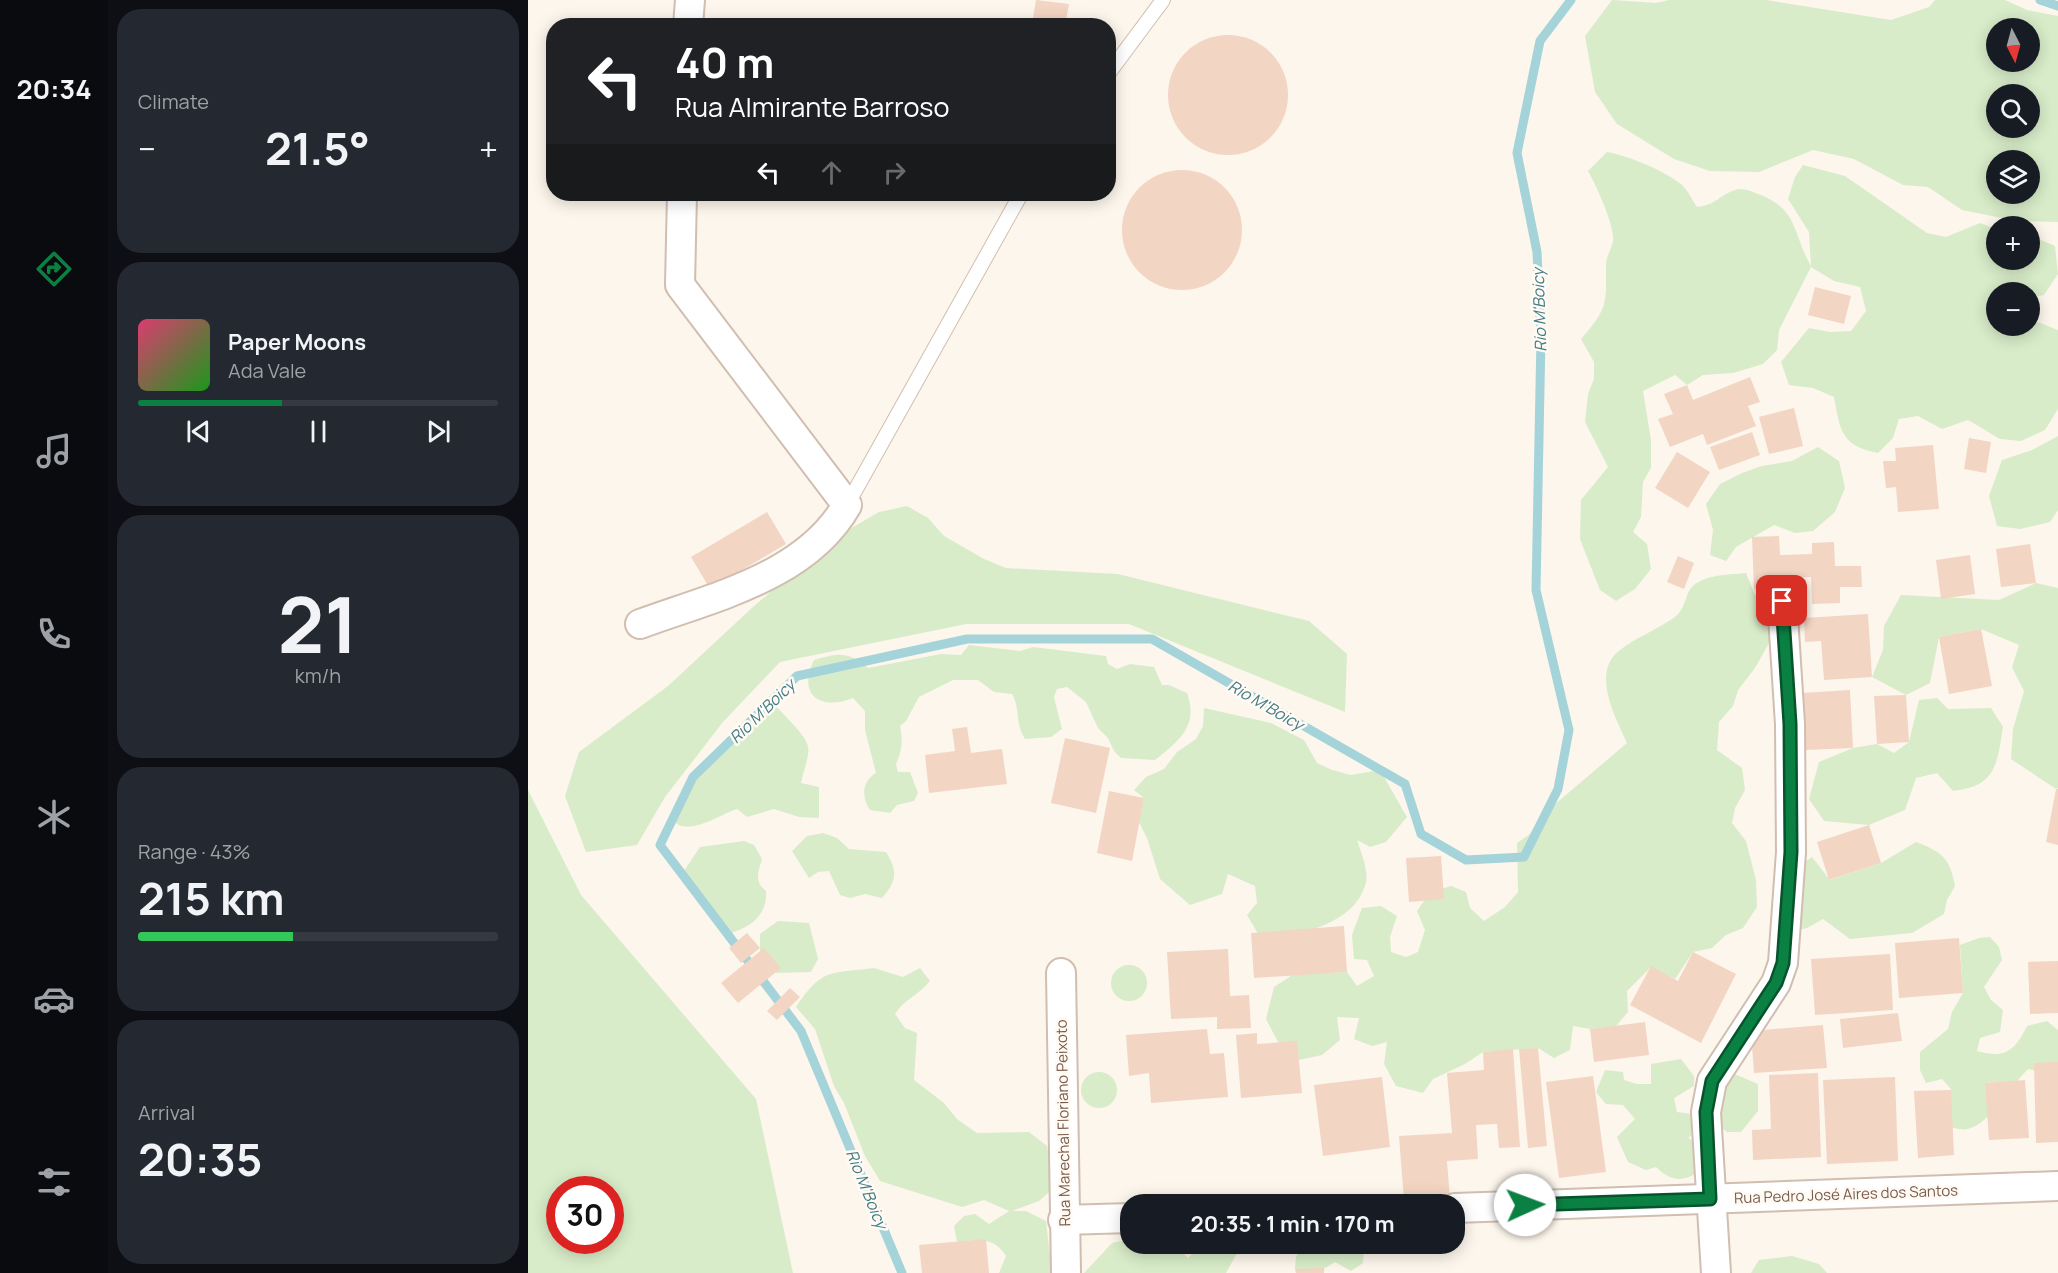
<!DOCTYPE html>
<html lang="en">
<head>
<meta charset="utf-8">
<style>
  :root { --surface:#171b24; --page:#242831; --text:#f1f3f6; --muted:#9ea1a6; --line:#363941; --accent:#0b8043 }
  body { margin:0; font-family:Manrope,sans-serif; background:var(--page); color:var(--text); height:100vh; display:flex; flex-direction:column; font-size:22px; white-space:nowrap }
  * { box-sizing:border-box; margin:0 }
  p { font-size:20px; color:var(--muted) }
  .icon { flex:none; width:33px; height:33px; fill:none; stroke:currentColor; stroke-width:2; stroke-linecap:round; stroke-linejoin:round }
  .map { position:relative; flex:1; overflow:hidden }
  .sheet { display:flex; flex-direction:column; gap:9px; padding:9px; background:#0d0f14; width:420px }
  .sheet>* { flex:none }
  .guide { position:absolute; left:18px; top:18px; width:570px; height:183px; border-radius:24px; box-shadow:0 3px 15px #0003; background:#202124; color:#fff; overflow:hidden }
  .needle { width:39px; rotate:174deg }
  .tools { position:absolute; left:1458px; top:18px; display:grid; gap:12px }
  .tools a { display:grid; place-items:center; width:54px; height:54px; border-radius:50%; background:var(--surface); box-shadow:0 3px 15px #0003; font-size:30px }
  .speed { position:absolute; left:18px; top:1176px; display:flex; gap:12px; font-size:30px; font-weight:700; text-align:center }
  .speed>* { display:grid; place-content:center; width:78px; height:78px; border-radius:50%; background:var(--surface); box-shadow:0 3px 15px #0003; line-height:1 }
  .speed .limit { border:9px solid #d22; background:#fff; color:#111 }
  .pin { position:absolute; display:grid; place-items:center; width:51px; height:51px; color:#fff; margin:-26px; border-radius:12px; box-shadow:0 3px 9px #0006 }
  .me { position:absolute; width:66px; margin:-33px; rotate:88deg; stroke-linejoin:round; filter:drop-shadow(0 0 4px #0008) }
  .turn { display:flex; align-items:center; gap:21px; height:126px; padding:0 30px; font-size:27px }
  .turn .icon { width:78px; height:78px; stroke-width:2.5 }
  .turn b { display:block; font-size:42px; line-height:51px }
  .lanes { display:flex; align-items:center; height:57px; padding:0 30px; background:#0003; justify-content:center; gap:30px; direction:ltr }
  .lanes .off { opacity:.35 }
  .big { font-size:45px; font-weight:700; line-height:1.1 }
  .sheet .tile { flex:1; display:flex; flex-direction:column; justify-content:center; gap:9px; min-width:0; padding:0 21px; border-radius:24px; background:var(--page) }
  .sheet .dial { align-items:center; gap:0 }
  .dial b { font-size:78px; line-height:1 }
  .song { display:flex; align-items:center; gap:18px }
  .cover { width:72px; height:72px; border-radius:9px; background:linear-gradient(135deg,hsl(340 70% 55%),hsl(120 70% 35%)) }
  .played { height:6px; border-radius:3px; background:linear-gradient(90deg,var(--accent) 40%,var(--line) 40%) }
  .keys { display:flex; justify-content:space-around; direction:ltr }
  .heat { display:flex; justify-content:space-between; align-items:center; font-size:33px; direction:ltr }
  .charge { height:9px; border-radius:4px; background:linear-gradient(90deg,#34c759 43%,var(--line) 0) }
  .trip { position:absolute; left:592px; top:1194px; width:345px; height:60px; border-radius:24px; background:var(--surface); box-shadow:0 3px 15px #0003; font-weight:700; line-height:60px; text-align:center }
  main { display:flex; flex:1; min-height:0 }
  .tabs { display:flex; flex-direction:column; width:108px; justify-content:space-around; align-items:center; background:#090b0e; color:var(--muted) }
  .tabs .icon { width:42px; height:42px }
  .tabs .selected { color:var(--accent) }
  .tabs b { font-size:27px; color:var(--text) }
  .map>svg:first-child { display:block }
  .green { fill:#d8ecc9; fill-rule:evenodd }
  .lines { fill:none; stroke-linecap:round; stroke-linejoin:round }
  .stream { stroke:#a5d3da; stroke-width:9 }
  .building { fill:#f3d5c3 }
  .lane-casing { stroke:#d1beb0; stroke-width:16 }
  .street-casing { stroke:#d1beb0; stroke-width:32 }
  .lane { stroke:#fff; stroke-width:14 }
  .street { stroke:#fff; stroke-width:28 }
  .route-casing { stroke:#07532c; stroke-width:15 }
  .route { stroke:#0b8043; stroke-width:10 }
  .labels { text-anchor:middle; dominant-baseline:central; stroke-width:5; stroke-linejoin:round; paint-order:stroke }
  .street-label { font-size:15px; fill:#7a5c4d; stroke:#fffaf3 }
  .water-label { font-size:16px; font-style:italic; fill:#437c86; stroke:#fffaf3 }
</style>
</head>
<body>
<main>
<nav class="tabs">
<b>20:34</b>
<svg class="icon selected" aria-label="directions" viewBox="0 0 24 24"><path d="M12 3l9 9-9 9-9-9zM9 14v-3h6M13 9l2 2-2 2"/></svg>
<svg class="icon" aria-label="music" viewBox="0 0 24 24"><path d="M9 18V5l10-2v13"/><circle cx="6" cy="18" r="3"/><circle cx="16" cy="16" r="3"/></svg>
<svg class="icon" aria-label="phone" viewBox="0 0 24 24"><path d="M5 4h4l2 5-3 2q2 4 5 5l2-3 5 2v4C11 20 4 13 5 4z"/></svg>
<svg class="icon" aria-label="climate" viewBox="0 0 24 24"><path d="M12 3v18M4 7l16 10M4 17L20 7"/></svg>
<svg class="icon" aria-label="car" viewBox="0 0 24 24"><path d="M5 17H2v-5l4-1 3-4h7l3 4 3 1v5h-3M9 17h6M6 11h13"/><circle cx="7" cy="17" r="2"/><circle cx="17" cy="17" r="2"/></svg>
<svg class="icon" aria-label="filters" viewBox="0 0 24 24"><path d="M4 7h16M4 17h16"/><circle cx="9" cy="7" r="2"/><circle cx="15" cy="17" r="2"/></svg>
</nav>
<section class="sheet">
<div class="tile"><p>Climate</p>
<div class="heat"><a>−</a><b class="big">21.5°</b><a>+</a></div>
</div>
<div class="tile">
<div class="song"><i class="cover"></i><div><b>Paper Moons</b><p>Ada Vale</p></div></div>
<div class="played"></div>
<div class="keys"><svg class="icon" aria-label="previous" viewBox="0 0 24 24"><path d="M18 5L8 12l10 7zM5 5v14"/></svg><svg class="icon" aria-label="pause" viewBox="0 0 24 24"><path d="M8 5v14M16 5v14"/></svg><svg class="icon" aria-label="next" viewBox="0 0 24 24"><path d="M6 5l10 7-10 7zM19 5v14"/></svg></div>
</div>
<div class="tile dial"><b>21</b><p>km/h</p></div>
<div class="tile"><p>Range · 43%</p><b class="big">215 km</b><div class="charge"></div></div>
<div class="tile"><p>Arrival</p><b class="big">20:35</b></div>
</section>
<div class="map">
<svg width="1530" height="1273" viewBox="0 0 1530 1273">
  <rect width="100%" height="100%" fill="#fdf6ec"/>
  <!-- green -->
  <g class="green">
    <path d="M1084,0l44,3 13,-3h97l125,20 38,-13 6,-7h70l22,10 31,6v206l-41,-1 -55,-11 -34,-23 -25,-2 -49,-26 -41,-9 -54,22 -49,-1 -36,-12 -57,-35 -22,-32 -10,-56zM1468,28h34v34h-34zM1468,94h34v34h-34zM1468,160h34v34h-34z"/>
    <path d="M1079,152c22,4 56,18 74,32 7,6 11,16 16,23 19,-2 23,-12 38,-17 7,-3 16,1 23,4 41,15 34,39 53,72l-2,-34 -21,-33 7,-22 8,-12 42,11 82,57 19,4 34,-14 16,6v31h34v-25l25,11 3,28 -14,21 -14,3v-6h-34v34h34v-7l28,11v79l-13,21 -24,11 -21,-2 -32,-19 -26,9 -24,-13 -19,3 -6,19 -15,15c-37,-7 -38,-23 -44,-56l-21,-9 -24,-3 -8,-23 28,-34 21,4 21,-1 15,-20 -6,-24 -26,-6 -23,-14 -32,63 -2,20 -14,14 -30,9 -30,2 -16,10 -12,-10 -32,16 8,49v28l-8,14 -2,35 -8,15 14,12 4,25 -16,20 -19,12 -16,-11 -20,-51 1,-39 27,-33 -23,-45 3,-28 6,-15v-17l-13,-23c28,-32 25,-36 25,-76 1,-8 6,-15 7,-22 2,-15 -17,-56 -25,-70z"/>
    <polygon points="1530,436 1530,510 1522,522 1492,529 1469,526 1461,496 1474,460 1504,450"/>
    <polygon points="1290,447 1311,461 1317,488 1307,512 1285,531 1267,533 1246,525 1208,547 1198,561 1182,555 1185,530 1178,504 1192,484 1214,473 1234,466 1264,461"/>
    <polygon points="379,506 400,518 416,536 456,559 478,568 590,574 781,621 819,654 817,712 601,624 438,624 252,662 195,722 137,797 109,845 58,852 37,796 51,752 140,686 226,606 308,537 351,512"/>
    <path d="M1218,573l9,22 17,17v26l-17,30 -17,22 -5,16 -14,16 -2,28 25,18 3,22 -10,18 -3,15 14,18 10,39 1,27 -14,21 -17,7 -14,13 -19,4 -18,27 -24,-12 -24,24 1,21 -12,14 -26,3 -17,-3 -3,24 -16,8 -16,-10 -55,4 -18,12 -32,15 -10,14 -27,-7 -12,-22 3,-22 -15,4 -18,-7 5,-21 -22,-1 3,23 -18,15 -23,5 -21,-18 -12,-23 8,-32 29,-19 26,5 18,-1 10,14 17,-10 -7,-16 -13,-1 -2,-24 10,-27 19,-2 16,10 -7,21 1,15 15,5 12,-5 7,-22 -8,-19 13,-19 21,-6 15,6 4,16 14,13 21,-14 13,-15 -1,-49 13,-9 10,-17 87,-74c-11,-25 -37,-71 -7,-93 17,-13 38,-21 55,-33 7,-5 10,-16 13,-24 9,-19 40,-18 58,-20z"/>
    <polygon points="1508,583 1530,588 1530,788 1528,789 1483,759 1485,729 1496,691 1484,667 1491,645 1453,629 1411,637 1402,683 1378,695 1344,677 1355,650 1356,626 1373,595 1471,600"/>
    <path d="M441,645l51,6 13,-4 73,9 2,8 9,5 13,-5 24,3 8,18h7l18,8c12,33 -8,48 -32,67l-34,-2 -7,-7 -6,-13 -10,-10 -12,-26 -19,-15 -10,2 -3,8 8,32 -11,8 -26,2c-11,-18 -4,-29 -13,-45l-18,-2 -16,-12h-25l-34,17 -13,24 -6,5c3,14 2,25 -4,38l2,8h12l8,21 -4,8 -17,4 -7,8 -20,-3c-9,-13 -8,-29 6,-37l-11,-43v-19l-12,-13c-33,13 -56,-3 -39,-38 25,-7 34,-9 54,8l73,-14 20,1z"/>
    <path d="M1409,698l11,11 43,-1 12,19c-6,38 -7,59 -50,64l-16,-18 -21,5 -11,32 -36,15 -45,-4 -15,-22 10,-37 34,-14 24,-4 17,9 15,-11 10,-42z"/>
    <path d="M242,702c9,6 14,13 21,20 25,27 18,26 10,61l18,4v31l-20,-1 -25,-8 -27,8 -10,-8c-17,5 -51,30 -65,10l21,-42z"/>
    <path d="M676,708l67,15 33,17 13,23 15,7 19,5 29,-5 27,47 -21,25 -16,5 -13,-7c4,13 13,33 8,46 -13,39 -64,47 -98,56l-10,-10 -10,-17 10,-12 -2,-17 -27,-12 -6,20 -32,11 -30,-26 -13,-41 -8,-16 5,-24 -10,-8 12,-13 18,-8 13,-17 19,-13 7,-13z"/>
    <path d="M0,790l53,105 175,204 37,174h-265zM32,1190h50v50h-50z"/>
    <path d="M295,833l14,5 12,11 37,3c12,19 11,29 -4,46l-17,-4 -15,4 -10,-3 -11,-24 -11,1 -9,6 -17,-27 15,-15z"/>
    <path d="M216,841l10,4 8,14c-4,13 -8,23 4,32 2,25 -17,37 -38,43l-46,-60 18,-27z"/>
    <path d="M1388,842c26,10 34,16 39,44l-8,14 -3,14 -32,19 -62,6 -27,-20 -16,9 -21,5 10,-65 16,-11 18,23 51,-17z"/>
    <polygon points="250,921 281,923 290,959 283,972 248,973 232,952 232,934"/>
    <path d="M1462,937l9,10 3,13 -18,27 7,13 12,10 -3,22 -20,6 -3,13c28,8 38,0 50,-25l20,-5 11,9v36l-15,7 -15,-4 -11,12 -32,2 3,33c-15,15 -25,17 -44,8l-5,-18 12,-17 -9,-10 -16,4 -6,-13v-18l28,-23 4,-17 11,-19 -3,-48 19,-7z"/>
    <circle cx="601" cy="983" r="18"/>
    <path d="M346,968l29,9 17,-9 10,13c-11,14 -26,18 -35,33l10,14 12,5 -3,47 30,23 13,16 20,14 52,-1 18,14 8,41 -16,14 -27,10h14l20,10 6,52h-53l7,-17c-12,-20 -29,-16 -49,-14l-3,-16 10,-10 11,-2 14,10 20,-13 -25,-11 -22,7 -82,-26 -15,-25 -21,-53 -10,-17 -19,-57 -19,-22c27,-40 34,-33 78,-39z"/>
    <path d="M1153,1059l13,17v10l-20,12 3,14 22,3 1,12 -12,11 7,4 2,31c-17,10 -27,7 -41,-6l-10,3 -18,-8 -11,-25 18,-18 -12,-14 -17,-1 -10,-12 9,-22 18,2 1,8 13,4h14v-20z"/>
    <circle cx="571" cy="1090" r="18"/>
    <polygon points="1202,1072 1230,1084 1230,1111 1213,1132 1199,1132 1180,1116"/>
    <path d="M603,1239v5c20,0 43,-3 57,14l15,-14h39l-16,29h-142l28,-30z"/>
    <polygon points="776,1244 836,1244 835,1263 823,1271 807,1262 789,1273 767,1269 768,1257"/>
    <polygon points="1264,1256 1291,1264 1299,1273 1223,1273 1231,1260"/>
  </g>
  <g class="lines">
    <!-- stream -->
    <g class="stream">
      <polyline points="1512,0 1530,6"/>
      <polyline points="374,1273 273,1031 132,845 165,777 269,676 439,639 624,639 877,784 893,834 938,860 996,857 1030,789 1041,730 1008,590 1013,337 1009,252 989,153 1012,41 1043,0"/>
    </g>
  </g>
  <!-- building -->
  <g class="building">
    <polygon points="508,0 541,4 537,26 504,24"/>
    <circle cx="700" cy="95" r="60"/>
    <circle cx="654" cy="230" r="60"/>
    <polygon points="1287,287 1323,296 1316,324 1280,315"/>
    <polygon points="1222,377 1232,402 1220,406 1228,426 1179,445 1175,434 1142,447 1130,419 1145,414 1136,394 1159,385 1165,400"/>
    <polygon points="1266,408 1275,446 1241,454 1231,417"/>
    <polygon points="1224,432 1232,455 1191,470 1182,447"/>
    <polygon points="1441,438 1463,442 1458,473 1436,469"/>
    <polygon points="1405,445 1411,509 1370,512 1368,487 1358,488 1355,461 1368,461 1367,448"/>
    <polygon points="1149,452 1182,472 1160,508 1127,488"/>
    <polygon points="239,512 258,544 182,589 163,557"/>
    <polygon points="1251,536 1252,555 1284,554 1284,543 1306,542 1307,566 1333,566 1334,587 1312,587 1312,603 1284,604 1283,577 1254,578 1254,588 1226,589 1224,537"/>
    <polygon points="1502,544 1508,583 1473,587 1468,549"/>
    <polygon points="1442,555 1447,594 1413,599 1408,560"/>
    <polygon points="1150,556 1166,563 1156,589 1139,582"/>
    <polygon points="1340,614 1344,677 1296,680 1293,641 1277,642 1276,618"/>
    <polygon points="1453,629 1464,686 1421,694 1411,637"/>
    <polygon points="1322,690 1325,748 1277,750 1274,693"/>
    <polygon points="1378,695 1381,742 1349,744 1346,696"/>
    <polygon points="439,727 443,753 474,749 479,784 401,793 397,755 427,751 424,729"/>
    <polygon points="537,738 582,748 568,813 523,803"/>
    <polygon points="1528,789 1530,789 1530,845 1518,842"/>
    <polygon points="581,791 616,798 604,861 569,853"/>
    <polygon points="1341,825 1353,863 1301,880 1289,842"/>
    <polygon points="913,856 916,899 881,902 878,858"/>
    <polygon points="816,926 819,972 726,978 723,933"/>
    <polygon points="219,933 232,948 213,963 201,948"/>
    <polygon points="1431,938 1435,993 1371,998 1367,943"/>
    <polygon points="236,948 253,968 210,1003 193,983"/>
    <polygon points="700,949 702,996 721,995 723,1028 689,1029 689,1017 643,1019 639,952"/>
    <polygon points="1165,952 1208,974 1173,1043 1102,1005 1123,966 1150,981"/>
    <polygon points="1362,954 1365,1010 1287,1015 1283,959"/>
    <polygon points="1530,961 1530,1013 1502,1014 1500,962"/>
    <polygon points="262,988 272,997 249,1020 239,1011"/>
    <polygon points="1370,1013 1374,1041 1315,1048 1312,1019"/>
    <polygon points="1117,1022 1121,1055 1066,1062 1062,1029"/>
    <polygon points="1295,1025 1299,1068 1226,1073 1223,1031"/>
    <polygon points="679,1029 682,1054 696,1053 700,1097 623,1103 621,1073 601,1076 598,1035"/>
    <polygon points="729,1033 729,1044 769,1041 774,1093 713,1098 708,1035"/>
    <polygon points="1010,1048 1019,1146 1000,1148 991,1049"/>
    <polygon points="985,1049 992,1147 971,1148 969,1124 948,1125 950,1159 919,1161 922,1198 876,1201 871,1136 924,1133 919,1073 956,1070 955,1052"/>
    <polygon points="1530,1062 1530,1142 1508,1143 1506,1063"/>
    <polygon points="1290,1073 1293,1157 1225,1160 1224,1130 1243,1129 1241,1075"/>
    <polygon points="1065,1076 1078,1172 1031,1178 1018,1082"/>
    <polygon points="854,1077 862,1147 795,1156 786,1085"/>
    <polygon points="1367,1077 1370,1161 1299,1164 1295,1080"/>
    <polygon points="1497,1080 1501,1138 1461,1140 1457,1083"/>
    <polygon points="1423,1090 1426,1155 1390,1158 1386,1091"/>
    <polygon points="458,1239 461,1273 394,1273 391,1245"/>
    <polygon points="796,1268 796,1273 768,1273 767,1269"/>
  </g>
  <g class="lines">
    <defs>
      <g id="lane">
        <polyline points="580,74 635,0"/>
        <polyline points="319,505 493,194"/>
      </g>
      <g id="street">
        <polyline points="160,26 162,0"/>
        <path d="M112,624c73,-27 166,-47 207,-119l-167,-220 2,-91"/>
        <polyline points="533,973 538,1273"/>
        <polyline points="927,1208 1530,1186"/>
        <polyline points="535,1220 603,1218"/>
        <polyline points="1188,1273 1178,1112 1184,1081 1248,983 1255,963 1263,852 1262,724 1254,601"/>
      </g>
    </defs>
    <!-- lane casing -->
    <use href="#lane" class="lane-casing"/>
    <!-- street casing -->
    <use href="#street" class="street-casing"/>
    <!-- lane -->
    <use href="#lane" class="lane"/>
    <!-- street -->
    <use href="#street" class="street"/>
  </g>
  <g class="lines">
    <defs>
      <polyline id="route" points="997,1205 1182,1199 1178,1112 1184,1081 1248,983 1255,963 1263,852 1262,724 1254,601"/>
    </defs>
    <!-- route casing -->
    <use href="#route" class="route-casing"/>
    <!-- route -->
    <use href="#route" class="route"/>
  </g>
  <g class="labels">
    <!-- street labels -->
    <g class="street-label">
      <text transform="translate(535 1123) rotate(-91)">Rua Marechal Floriano Peixoto</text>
      <text transform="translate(1318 1194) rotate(-2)">Rua Pedro José Aires dos Santos</text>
    </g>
    <!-- water labels -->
    <g class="water-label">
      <text transform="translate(1011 310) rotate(-92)">Rio M'Boicy</text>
      <text transform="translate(738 705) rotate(30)">Rio M'Boicy</text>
      <text transform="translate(234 711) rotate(-44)">Rio M'Boicy</text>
      <text transform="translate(339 1189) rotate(68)">Rio M'Boicy</text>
    </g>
  </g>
</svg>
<div class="tools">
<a><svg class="needle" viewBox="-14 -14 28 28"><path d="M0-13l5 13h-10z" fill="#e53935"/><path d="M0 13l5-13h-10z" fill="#9ea1a6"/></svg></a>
<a><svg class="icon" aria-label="search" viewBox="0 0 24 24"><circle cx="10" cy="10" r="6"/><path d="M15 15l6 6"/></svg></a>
<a><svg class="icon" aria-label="layers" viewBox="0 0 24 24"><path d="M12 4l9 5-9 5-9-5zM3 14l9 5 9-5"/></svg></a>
<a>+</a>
<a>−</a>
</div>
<div class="speed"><div class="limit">30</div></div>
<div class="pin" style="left:1254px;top:601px;background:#d93025"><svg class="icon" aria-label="arrive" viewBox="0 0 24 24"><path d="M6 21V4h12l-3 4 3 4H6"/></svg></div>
<svg class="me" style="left:997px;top:1205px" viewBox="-20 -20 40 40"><circle r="19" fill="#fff"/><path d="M0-13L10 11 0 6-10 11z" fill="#0b8043"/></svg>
<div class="trip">20:35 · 1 min · 170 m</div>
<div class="guide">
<div class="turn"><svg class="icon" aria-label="left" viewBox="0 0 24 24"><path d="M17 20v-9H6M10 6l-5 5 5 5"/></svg><div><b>40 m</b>Rua Almirante Barroso</div></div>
<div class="lanes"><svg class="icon" aria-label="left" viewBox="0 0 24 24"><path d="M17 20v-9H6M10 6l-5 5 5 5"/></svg><svg class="icon off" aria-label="ahead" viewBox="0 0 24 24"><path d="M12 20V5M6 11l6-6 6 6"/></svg><svg class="icon off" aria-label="right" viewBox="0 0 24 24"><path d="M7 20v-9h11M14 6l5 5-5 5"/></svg></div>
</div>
</div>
</main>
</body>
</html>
